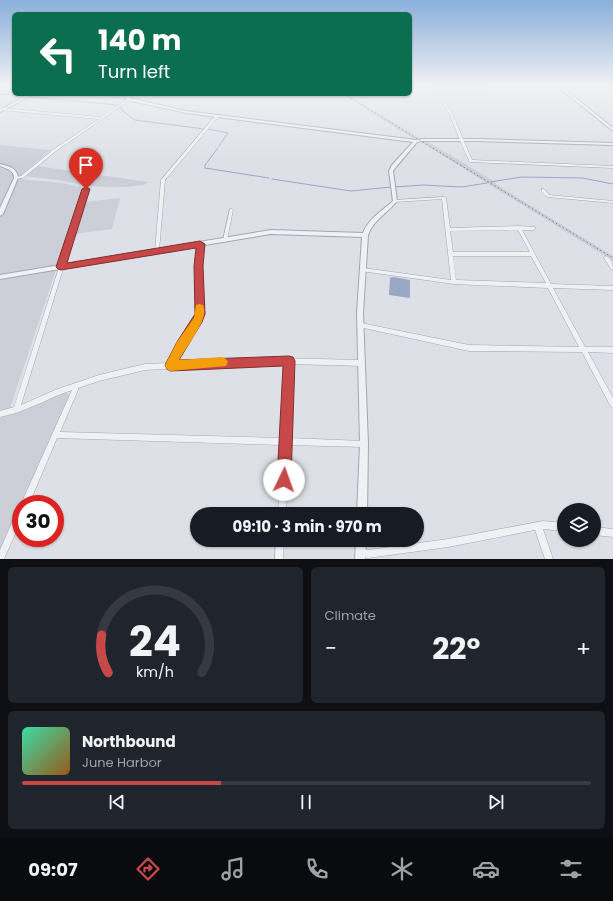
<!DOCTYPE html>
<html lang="en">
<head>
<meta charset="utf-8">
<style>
  :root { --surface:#171b24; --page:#20242c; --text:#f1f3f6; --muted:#9ea1a6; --line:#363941; --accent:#c74848 }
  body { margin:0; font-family:Poppins,sans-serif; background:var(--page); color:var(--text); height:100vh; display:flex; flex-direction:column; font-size:15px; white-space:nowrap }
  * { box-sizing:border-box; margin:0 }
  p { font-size:13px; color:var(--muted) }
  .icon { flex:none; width:22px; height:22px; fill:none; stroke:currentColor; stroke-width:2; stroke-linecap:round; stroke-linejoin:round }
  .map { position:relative; height:559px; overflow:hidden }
  .panel { display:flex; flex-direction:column; gap:8px; padding:8px; background:#0d0f14; flex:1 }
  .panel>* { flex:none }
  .banner { position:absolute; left:12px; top:12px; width:400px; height:84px; border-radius:6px; box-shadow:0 1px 3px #0004; background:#0b6e4f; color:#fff; overflow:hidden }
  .tools { position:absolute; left:557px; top:503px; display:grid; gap:8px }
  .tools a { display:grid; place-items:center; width:44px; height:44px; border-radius:50%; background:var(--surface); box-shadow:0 1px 3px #0004; font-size:20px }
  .speed { position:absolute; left:12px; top:495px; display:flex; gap:8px; font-size:20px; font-weight:700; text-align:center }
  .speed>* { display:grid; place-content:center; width:52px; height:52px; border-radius:50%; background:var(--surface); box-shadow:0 1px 3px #0004; line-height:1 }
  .speed .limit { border:6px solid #d22; background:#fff; color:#111 }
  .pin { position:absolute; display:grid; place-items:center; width:34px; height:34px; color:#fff; margin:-41px -17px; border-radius:50% 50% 50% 0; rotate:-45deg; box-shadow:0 0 4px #0007 }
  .pin .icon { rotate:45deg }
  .me { position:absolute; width:44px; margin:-22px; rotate:3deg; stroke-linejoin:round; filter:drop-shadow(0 0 3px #0008) }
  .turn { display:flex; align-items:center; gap:14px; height:84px; padding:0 20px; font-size:18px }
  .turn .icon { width:52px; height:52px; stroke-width:2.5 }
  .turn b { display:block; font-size:28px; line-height:34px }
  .big { font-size:30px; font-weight:700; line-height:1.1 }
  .panel .tile { flex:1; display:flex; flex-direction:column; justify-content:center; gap:6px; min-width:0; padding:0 14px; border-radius:6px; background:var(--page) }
  .panel .dial { align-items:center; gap:0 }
  .dial svg { height:104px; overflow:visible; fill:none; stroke:var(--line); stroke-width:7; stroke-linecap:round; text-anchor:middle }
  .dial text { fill:var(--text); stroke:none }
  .song { display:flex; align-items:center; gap:12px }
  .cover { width:48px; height:48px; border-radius:6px; background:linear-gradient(135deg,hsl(160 70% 55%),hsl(30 70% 35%)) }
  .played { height:4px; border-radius:2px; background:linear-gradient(90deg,var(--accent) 35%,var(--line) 35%) }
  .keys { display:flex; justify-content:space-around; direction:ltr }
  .heat { display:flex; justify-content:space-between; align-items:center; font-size:22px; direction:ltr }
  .panel .tiles { flex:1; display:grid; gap:8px; grid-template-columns:1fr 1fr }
  .tile:last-child { grid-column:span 2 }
  .trip { position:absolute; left:190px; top:507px; width:234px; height:40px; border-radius:20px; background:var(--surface); box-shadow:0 1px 3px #0004; font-weight:700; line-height:40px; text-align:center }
  .dock { display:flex; height:64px; justify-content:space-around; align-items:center; background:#090b0e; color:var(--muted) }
  .dock .icon { width:28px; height:28px }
  .dock .active { color:var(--accent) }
  .dock b { font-size:18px; color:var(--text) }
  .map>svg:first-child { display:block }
  .built { fill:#cccfd8 }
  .water { fill:#9aa8c5 }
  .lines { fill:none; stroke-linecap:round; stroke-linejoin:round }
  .stream { stroke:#9aa8c5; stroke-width:1 }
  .minor-casing { stroke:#a4a6b1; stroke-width:1 }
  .tertiary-casing { stroke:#a4a6b1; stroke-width:2 }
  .minor { fill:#f0f1f5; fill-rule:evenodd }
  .tertiary { fill:#f0f1f5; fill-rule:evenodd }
  .rail { stroke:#787d8f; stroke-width:1; stroke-dasharray:1.5 2.5; stroke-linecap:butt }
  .route { fill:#c74848; stroke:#812f2f }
  .slow { fill:#f59e0b }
</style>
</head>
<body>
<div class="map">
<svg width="613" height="559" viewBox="0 0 613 559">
  <rect width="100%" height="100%" fill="#dee0e7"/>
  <!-- built -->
  <g class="built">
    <polygon points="342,94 346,94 421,139 416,140"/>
    <polygon points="419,141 423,141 430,143 495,182 497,185 613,256 613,261"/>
    <polygon points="0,145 51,150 19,177 16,169 0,164"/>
    <polygon points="37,166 148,182 144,185 124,187 105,187 87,186 59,180 24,176"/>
    <polygon points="0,168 7,169 13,175 11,185 0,207"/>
    <polygon points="18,179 62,183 83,188 83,193 59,265 0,275 0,219"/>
    <polygon points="120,198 112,229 74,234 84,202"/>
    <polygon points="56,270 10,408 0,411 0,280"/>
    <polygon points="65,392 70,396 0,554 0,418 23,411"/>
  </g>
  <!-- water -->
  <polygon class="water" points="393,277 410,280 410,298 389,295 390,278"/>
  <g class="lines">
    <!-- stream -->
    <g class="stream">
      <polyline points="0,94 24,96"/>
      <polyline points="29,97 118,105"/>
      <polyline points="120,106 123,111 135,120 204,129"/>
      <polyline points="208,129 228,133 219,146"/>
      <polyline points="218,148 205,165 205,168 269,178"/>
      <polyline points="272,179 351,191 391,187"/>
      <polyline points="490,182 522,177 582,178 613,184"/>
      <polyline points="394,187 423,185 462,187 487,183"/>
    </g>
    <defs>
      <g id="minor">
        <polygon points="432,87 492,87 493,88 492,89 435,89 452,113 472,160 613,166 613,168 470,162 464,150 449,113 432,88"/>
        <polygon points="129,98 131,99 56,151 23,178 15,179 15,177 21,176 54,149 99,119 0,110 0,108 101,117"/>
        <polygon points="216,115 219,116 165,180 159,251 157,253 155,252 155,251 161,180"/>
        <path d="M85,187h2l1,1 -67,217 16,-7 18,-8 44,-15 46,-11 23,-1 10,-19 18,-26 1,-4v-48l1,-22 2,-2 2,1v1l-1,22 2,48 -1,5 -20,29 -8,15 98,-5 90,2 2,1 1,2 -1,2 -2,1 -70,-2 -3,74 75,3 2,1 1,2 -1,2 -2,1 -75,-2 -3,69h-8l4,-69 -225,-7 -28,66h-8l51,-114 -16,6 -15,7 -25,10 -16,4v-6l14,-4zM272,364h14l-4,74 -222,-6 18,-42v-2l21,-7 46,-11z"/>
        <path d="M542,189h2l5,6 64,6v2l-65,-6c-3,-1 -7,-5 -6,-8z"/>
        <path d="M444,197l2,1 4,30 69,-2 16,1v2l-2,1h-11l29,54 62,2v4l-60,-2 32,59h28v6l-25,-1 25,46v10l-2,-1 -29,-55 -113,-1 -110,-24 -1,-2 1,-2h2l108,22 110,2 -31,-59 -94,-4 -93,-13v-1l2,-2 88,12 -9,-81 -47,3 -2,-1 2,-1zM518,230l12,22h-77l-3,-21zM453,256h78l15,27 -90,-3z"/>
        <polygon points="230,209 232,209 233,210 227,240 225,242 223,240"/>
        <path d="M606,256c5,3 7,8 7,14l-2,-1 -7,-11z"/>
        <polygon points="21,508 21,521 4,559 0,559 0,550 18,509"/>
        <polygon points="543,521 564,523 564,531 543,529 553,559 545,559 535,530 448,547 368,558 357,556 356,553 357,550 360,549 368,550 448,539"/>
        <polygon points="594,527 613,529 613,537 594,535"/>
        <polygon points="276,540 284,540 283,559 275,559"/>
      </g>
      <g id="tertiary">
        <polygon points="557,86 561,86 613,128 613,131"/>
        <polygon points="29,94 34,94 0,112 0,110"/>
        <path d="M125,94h4l1,4 56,13 230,29 6,-1h56l135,4v2l-135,-4h-56l-5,1 -21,25 -3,4 4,30c-9,12 -24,19 -29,34l-5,78 5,131 -1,70h-10l3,-70 -3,-131 5,-76 -91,-3 -271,45v-4l271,-45 92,3c5,-14 19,-22 30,-32l-4,-30 3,-6 21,-23 -227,-29 -59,-13z"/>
        <path d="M0,164c8,2 18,4 18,14l-15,36 -3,2v-8l14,-30c0,-8 -7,-9 -14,-12z"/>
        <polygon points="356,540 366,540 365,559 355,559"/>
      </g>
    </defs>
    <!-- minor casing -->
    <use href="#minor" class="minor-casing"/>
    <!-- tertiary casing -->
    <use href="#tertiary" class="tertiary-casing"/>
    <!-- minor -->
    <use href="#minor" class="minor"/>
    <!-- tertiary -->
    <use href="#tertiary" class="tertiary"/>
    <!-- rail -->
    <polyline class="rail" points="344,94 613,258"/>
  </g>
  <!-- sky -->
  <linearGradient id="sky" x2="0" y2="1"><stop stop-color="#89afda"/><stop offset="0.52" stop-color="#f0f1f4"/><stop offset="1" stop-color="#f0f1f4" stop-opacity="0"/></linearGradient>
  <rect width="613" height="164" fill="url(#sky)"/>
  <!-- route -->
  <polygon class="route" points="86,187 90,189 67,263 200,241 205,244 203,266 205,314 202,322 179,360 289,356 293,357 295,361 291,480 289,485 284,486 279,485 277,480 283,366 170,371 167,369 165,365 177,342 195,314 194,266 196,248 61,270 58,269 56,267 82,189"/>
  <!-- slow -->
  <path class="slow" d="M199,304l4,1c7,14 -17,41 -24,55l43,-3 4,2 2,3 -2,4 -56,5 -3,-2 -2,-4 12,-23 17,-24 2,-13z"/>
</svg>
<div class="tools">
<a><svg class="icon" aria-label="layers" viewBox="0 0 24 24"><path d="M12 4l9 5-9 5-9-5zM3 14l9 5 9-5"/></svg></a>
</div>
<div class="speed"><div class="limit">30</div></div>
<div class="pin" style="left:86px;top:189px;background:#d93025"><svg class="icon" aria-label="arrive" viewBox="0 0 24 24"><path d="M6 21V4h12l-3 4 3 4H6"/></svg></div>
<svg class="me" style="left:284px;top:480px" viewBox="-20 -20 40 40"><circle r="19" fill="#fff"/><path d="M0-13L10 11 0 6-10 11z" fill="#c74848"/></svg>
<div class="trip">09:10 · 3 min · 970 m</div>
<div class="banner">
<div class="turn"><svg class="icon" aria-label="left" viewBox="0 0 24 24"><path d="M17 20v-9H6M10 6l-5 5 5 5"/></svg><div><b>140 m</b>Turn left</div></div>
</div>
</div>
<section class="panel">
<div class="tiles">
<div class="tile dial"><svg viewBox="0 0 100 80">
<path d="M14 69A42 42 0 1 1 86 69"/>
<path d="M14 69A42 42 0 0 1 9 40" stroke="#c74848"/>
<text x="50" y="56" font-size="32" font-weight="700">24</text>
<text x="50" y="72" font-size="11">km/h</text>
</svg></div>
<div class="tile"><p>Climate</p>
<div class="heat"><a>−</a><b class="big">22°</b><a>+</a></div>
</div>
<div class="tile">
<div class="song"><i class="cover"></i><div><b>Northbound</b><p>June Harbor</p></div></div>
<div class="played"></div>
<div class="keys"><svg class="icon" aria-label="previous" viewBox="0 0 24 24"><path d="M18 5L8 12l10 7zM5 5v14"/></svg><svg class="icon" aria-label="pause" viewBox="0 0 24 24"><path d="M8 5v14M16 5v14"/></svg><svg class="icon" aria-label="next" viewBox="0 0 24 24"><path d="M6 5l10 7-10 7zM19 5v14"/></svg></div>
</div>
</div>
</section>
<nav class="dock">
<b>09:07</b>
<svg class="icon active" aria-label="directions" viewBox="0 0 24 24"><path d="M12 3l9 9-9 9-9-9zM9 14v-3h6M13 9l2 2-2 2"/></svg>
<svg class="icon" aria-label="music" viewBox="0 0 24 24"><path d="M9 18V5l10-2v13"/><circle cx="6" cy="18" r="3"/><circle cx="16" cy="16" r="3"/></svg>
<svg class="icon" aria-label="phone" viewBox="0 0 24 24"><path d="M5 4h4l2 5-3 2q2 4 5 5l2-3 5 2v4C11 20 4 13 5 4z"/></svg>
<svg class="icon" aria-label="climate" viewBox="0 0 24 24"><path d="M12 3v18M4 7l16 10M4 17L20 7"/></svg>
<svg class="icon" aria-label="car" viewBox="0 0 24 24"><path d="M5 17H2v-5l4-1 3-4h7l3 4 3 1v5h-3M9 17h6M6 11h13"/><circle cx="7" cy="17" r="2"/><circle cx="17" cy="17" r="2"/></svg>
<svg class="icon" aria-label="filters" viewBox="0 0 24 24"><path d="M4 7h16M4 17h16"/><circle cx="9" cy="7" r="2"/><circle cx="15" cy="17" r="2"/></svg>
</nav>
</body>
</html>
